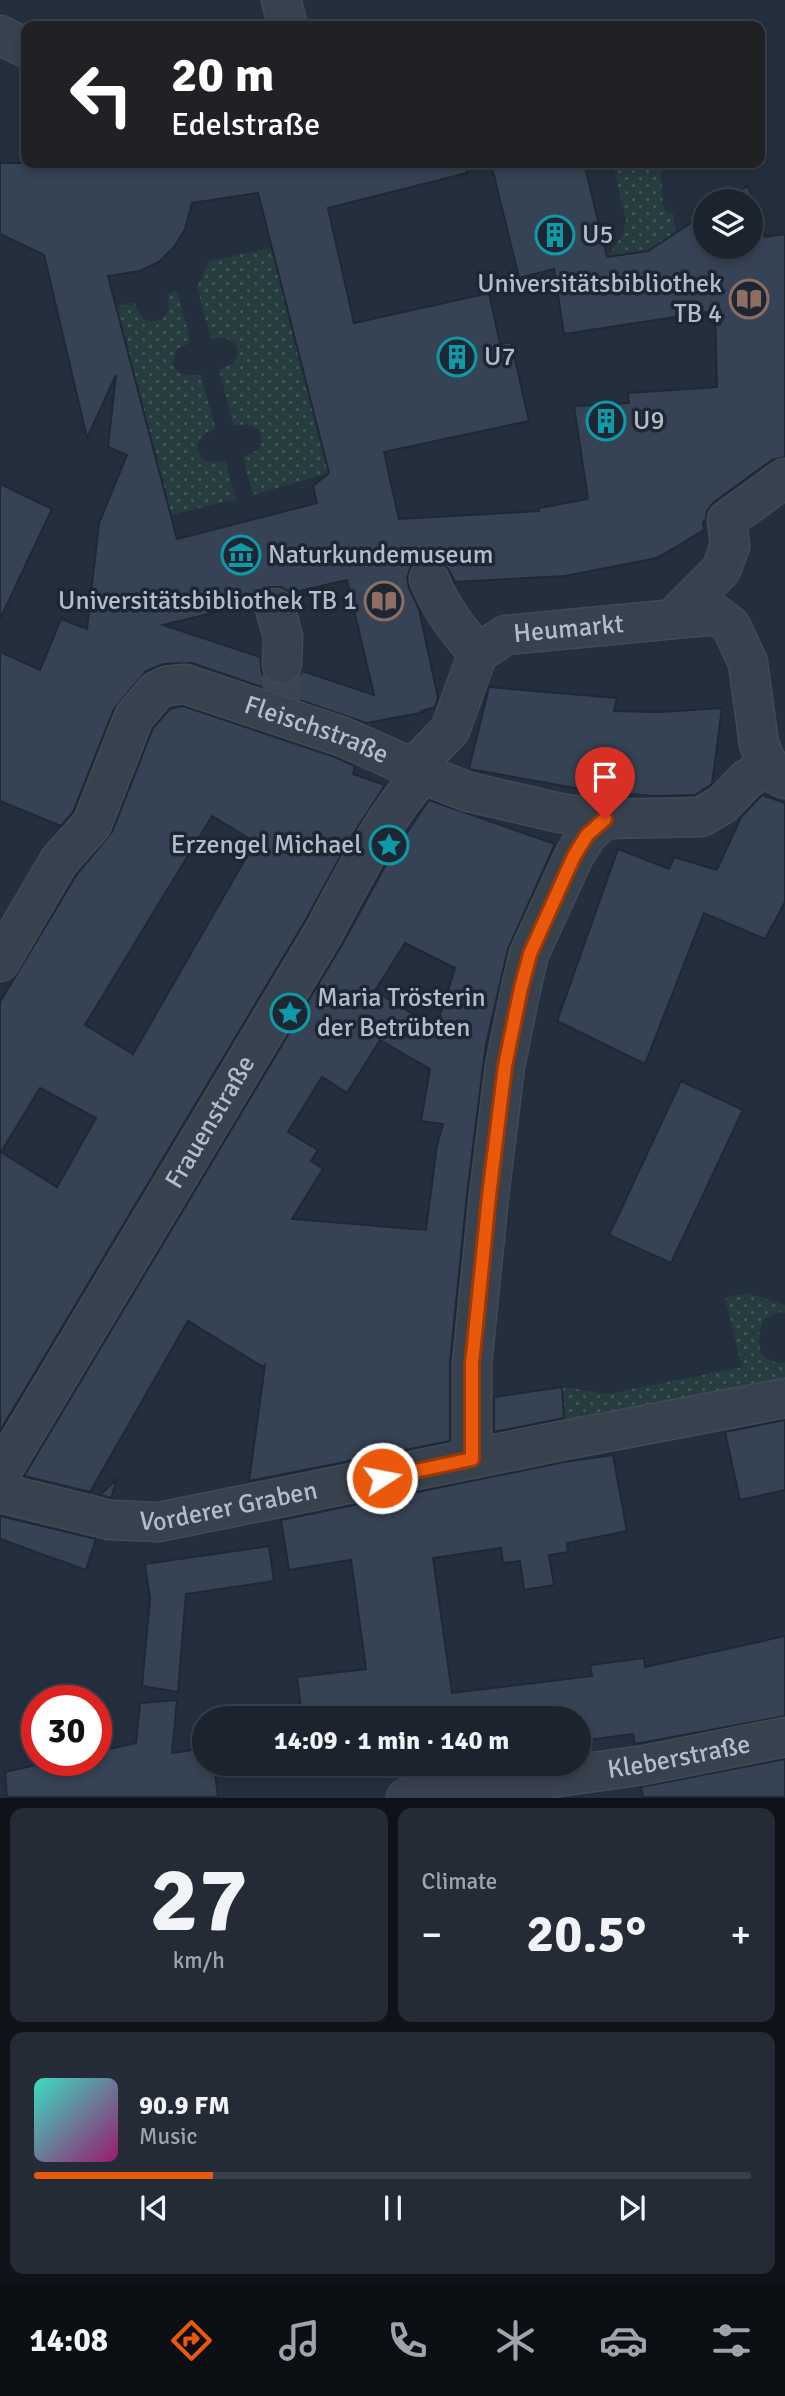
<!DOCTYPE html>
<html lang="en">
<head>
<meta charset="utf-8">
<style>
  :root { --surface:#1b232e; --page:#242b36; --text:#f1f3f6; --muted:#a0a4aa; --line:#39404a; --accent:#ea580c }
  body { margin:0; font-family:Signika,sans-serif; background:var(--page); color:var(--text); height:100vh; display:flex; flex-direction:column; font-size:26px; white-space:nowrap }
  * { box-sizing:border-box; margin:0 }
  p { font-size:23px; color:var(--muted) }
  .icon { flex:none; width:38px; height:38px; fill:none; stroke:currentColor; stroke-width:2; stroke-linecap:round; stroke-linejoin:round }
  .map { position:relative; height:1798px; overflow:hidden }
  .drawer { display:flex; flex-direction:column; gap:10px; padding:10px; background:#0f1319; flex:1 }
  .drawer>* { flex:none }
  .guide { position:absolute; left:21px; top:21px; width:744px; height:147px; border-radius:14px; box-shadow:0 4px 10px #0003,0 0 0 2px var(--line); background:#202124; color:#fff; overflow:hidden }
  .buttons { position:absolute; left:693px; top:189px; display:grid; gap:14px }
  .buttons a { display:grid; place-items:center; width:70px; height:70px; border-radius:50%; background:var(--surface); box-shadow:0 4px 10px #0003,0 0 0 2px var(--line); font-size:35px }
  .speed { position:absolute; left:21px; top:1685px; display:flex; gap:14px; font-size:35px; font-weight:700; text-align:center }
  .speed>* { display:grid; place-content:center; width:91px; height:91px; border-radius:50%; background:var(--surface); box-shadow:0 4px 10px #0003,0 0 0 2px var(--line); line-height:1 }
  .speed .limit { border:10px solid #d22; background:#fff; color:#111 }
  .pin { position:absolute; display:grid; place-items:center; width:60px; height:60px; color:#fff; margin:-72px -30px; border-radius:50% 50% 50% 0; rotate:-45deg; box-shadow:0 0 7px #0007 }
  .pin .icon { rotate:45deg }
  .me { position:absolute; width:77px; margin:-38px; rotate:79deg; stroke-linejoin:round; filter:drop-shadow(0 0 5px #0008) }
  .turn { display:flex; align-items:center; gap:24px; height:147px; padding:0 35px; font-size:32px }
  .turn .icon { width:91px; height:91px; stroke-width:2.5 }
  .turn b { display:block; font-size:49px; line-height:60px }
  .big { font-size:52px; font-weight:700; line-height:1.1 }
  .drawer .widget { flex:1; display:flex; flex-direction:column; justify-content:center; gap:10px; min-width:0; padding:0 24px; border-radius:14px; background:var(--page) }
  .drawer .dial { align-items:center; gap:0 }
  .dial b { font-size:91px; line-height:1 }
  .song { display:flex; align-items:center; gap:21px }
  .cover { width:84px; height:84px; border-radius:10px; background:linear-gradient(135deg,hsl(170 70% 55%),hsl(320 70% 35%)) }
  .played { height:7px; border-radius:4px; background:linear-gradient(90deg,var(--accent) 25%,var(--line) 25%) }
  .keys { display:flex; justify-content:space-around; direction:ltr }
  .heat { display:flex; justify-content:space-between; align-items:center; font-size:38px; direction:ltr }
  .drawer .tiles { flex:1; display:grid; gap:10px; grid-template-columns:1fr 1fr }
  .widget:last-child { grid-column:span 2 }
  .trip { position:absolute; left:192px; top:1706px; width:399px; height:70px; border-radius:35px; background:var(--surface); box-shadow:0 4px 10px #0003,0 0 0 2px var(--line); font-weight:700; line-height:70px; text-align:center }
  .menu { display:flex; height:112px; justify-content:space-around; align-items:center; background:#0b0e12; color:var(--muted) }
  .menu .icon { width:49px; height:49px }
  .menu .on { color:var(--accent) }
  .menu b { font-size:32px; color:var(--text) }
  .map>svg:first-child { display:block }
  .grass { fill:url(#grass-dots) }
  .building { fill:#364354; stroke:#1f2835; stroke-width:2; fill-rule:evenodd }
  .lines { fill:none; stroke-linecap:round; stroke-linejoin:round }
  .minor-tunnel { stroke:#3a4453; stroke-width:38; stroke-dasharray:38 19; stroke-linecap:butt }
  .minor-casing { stroke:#414a57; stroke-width:41 }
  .minor { stroke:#38414e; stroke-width:38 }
  .route-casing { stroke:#983908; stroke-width:18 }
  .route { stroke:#ea580c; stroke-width:12 }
  .labels { text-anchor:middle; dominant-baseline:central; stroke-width:7; stroke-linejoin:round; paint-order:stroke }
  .poi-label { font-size:26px; fill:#b4bcc9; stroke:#1d2633; text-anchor:start }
  .street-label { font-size:26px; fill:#b4bcc9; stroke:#1d2633 }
</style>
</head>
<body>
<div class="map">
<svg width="785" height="1798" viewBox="0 0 785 1798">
  <defs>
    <pattern id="grass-dots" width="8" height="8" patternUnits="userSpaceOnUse" patternTransform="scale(1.75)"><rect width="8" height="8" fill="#263c3f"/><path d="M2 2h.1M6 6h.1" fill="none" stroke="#435659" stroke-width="1.8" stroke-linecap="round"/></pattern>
  </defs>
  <rect width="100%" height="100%" fill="#242f3e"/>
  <!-- grass -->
  <g class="grass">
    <polygon points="613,163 660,163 663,205 667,213 673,213 677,247 607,257 622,236 626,221"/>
    <path d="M271,248l58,225 -76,22 -10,-38 15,-7c12,-19 -6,-29 -24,-24l-15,-56 15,-7c12,-19 -6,-29 -23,-24l-14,-52 12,-26z"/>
    <path d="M177,291l14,51 -16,9 -2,13c6,13 15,13 27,10l16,55c-31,9 -19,42 9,31l11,39 -65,16 -55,-208 19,-5 2,8 7,9c11,5 20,1 25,-10l-2,-15z"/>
    <path d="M747,1293l38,12v8l-7,-1 -15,8c-8,20 -6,46 22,42v23l-221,41 -2,-39 46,7 134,-27 -17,-69z"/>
  </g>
  <!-- building -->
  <g class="building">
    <path d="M0,163h466l1,10 -139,35 26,115 135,-30 11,51 11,-2 18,79 -145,31 15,67 140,-8v-3l49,-9 -14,-93 55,-3 -1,-10 89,-6 -2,-76 -151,23 -10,-65 -35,9 -28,-115h93l23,94 41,-6 57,-37v33h46v-46h-27l24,-15 17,51 20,-3v223l-13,3 -58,42 -7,9 -1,9 -3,2 1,8 -47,28 -92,18 -110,6 -6,-12 -8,-9 -10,-4 -11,2 -9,8 -4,10 2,11 10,21 19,89 -3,9 -13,4 4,1 -60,11 -174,-60 -28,1 -18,7 -32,38 -41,103 -12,14 -61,-25v-149l40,18 21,-51 26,10 12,-106 28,-68 -19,-8 8,-72 -29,63 -43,-183 -44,-21zM258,193l71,280 -16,13 4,17 -140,36 -69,-263 32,-5 19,-9 16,-16 10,-17 7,-26zM347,580l27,115 -72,-24 -2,5 -8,8 -10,2 -11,-3 -9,-9 -2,-17 -97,-32 91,-22 6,-11 10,-5h11l10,6z"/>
    <polygon points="0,484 52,509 0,619"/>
    <polygon points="489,687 617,698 614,711 661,712 722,708 712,784 695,795 654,796 592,791 469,769"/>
    <path d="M183,706l152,51 20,9 -2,8 32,11 -35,54 -45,82 -305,510v-429l77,-128 35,-42 41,-104 17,-19zM212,816l43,26 -122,212 -48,-29zM40,1088l56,30 -39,69 -56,-35z"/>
    <polygon points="762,795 785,803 785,902 765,939 704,913 645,1064 557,1021 618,849 669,869 674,857 717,870 741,817"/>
    <path d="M429,800l126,44 -47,105 -22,95 -19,150 -17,168v79l-201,40 16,-116 -2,2 -75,-46 -98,171 -66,-16 319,-533 45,-82zM405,943l50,25 -19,60 -61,-37zM380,1040l50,29 -9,52 22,3 -6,21 -11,85 -134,-11 31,-50 -12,-8 7,-11 -30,-18 34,-55 25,16z"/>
    <polygon points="681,1081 743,1110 671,1263 609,1235"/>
    <polygon points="562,1387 564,1418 494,1432 494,1397"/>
    <polygon points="785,1420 785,1490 740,1500 725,1432"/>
    <polygon points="613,1455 627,1531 567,1543 568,1552 549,1555 554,1585 524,1590 520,1561 503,1563 501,1548 433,1558 452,1693 592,1676 590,1665 644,1658 645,1667 785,1636 785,1716 635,1744 633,1734 579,1741 579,1718 302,1718 297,1677 366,1669 351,1560 289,1570 281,1520 564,1462"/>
    <polygon points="117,1479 111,1498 100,1495"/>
    <polygon points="0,1516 96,1539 86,1570 0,1539"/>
    <polygon points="269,1546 274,1581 186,1594 178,1692 142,1686 150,1599 145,1564"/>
    <polygon points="177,1700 172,1753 198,1749 200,1762 214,1764 218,1797 7,1797 5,1772 58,1760 96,1760 96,1752 136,1743 140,1703"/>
    <polygon points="785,1759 785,1797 643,1797 641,1787"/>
    <polygon points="308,1764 395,1764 309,1774"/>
  </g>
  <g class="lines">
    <!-- minor-tunnel -->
    <polyline class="minor-tunnel" points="281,701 282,664"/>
    <defs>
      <g id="minor">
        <polyline points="281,0 288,26"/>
        <polyline points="0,35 26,48"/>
        <path d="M429,579c11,27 30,53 49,74"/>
        <polyline points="275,608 283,637 282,664"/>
        <polyline points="672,619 721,570 730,546 727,520 785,478"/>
        <path id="s1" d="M413,768l37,-38 28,-77 28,-18 211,-20 14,11 17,37 11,81 6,15 10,15 10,5"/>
        <path id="s2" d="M0,962l59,-101 33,-37 42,-107 22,-26 10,-5 19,-2 158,53 70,31 9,6 47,18 91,21 45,6 96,-2 22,-13 24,-25 22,-13"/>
        <polyline points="472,1459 472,1364 489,1196 505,1066 521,988 529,954 574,856 587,835 605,819"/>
        <path id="s3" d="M0,1474l324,-542c29,-55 58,-112 98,-158"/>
        <path id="s4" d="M0,1493l110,27 49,2 401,-81 225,-43"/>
        <path id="s5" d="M406,1798l238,-33 141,-28"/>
      </g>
    </defs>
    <!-- minor casing -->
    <use href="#minor" class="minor-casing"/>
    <!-- minor -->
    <use href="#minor" class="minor"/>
  </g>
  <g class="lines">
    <defs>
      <polyline id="route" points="382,1478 472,1459 472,1364 489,1196 505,1066 521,988 530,954 574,856 587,835 605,819"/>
    </defs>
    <!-- route casing -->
    <use href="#route" class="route-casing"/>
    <!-- route -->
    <use href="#route" class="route"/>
  </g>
  <!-- icons -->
  <defs>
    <symbol id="building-ring" viewBox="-11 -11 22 22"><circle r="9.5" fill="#1d2633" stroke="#0f9aa8" stroke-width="1.5"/><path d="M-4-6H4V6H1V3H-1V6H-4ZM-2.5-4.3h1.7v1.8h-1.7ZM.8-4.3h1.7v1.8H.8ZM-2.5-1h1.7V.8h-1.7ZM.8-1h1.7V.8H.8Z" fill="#0f9aa8"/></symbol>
    <symbol id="library-ring" viewBox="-11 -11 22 22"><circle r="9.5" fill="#1d2633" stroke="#8d6e63" stroke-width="1.5"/><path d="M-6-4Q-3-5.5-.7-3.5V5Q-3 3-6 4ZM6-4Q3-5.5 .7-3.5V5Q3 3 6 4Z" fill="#8d6e63"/></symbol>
    <symbol id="museum-ring" viewBox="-11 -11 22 22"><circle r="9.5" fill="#1d2633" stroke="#0f9aa8" stroke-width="1.5"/><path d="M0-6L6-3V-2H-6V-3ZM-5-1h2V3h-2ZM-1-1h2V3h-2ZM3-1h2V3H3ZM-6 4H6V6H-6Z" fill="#0f9aa8"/></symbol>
    <symbol id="sight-ring" viewBox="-11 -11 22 22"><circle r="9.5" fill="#1d2633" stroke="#0f9aa8" stroke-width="1.5"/><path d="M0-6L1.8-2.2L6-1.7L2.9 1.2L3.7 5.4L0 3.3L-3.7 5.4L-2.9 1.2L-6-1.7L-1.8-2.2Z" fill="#0f9aa8"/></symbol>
  </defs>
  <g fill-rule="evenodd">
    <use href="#building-ring" x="533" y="213" width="44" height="44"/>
    <use href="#library-ring" x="727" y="277" width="44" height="44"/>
    <use href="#building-ring" x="435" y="335" width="44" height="44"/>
    <use href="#building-ring" x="584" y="399" width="44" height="44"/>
    <use href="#museum-ring" x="219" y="533" width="44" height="44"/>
    <use href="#library-ring" x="362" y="579" width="44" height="44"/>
    <use href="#sight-ring" x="367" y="823" width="44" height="44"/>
    <use href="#sight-ring" x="268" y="991" width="44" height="44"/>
  </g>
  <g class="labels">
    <!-- poi labels -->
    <g class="poi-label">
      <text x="582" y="235">U5</text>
      <text x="722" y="284" text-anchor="end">Universitätsbibliothek<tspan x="722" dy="30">TB 4</tspan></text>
      <text x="484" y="357">U7</text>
      <text x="633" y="421">U9</text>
      <text x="268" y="555">Naturkundemuseum</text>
      <text x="357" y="601" text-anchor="end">Universitätsbibliothek TB 1</text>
      <text x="362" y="845" text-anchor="end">Erzengel Michael</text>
      <text x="317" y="998">Maria Trösterin<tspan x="317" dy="30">der Betrübten</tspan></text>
    </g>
    <!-- street labels -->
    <g class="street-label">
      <text stroke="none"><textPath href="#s1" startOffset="231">Heumarkt</textPath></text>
      <text stroke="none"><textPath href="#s2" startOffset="485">Fleischstraße</textPath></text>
      <text stroke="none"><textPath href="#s3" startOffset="410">Frauenstraße</textPath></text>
      <text stroke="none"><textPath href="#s4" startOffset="233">Vorderer Graben</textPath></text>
      <text stroke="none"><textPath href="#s5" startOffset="276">Kleberstraße</textPath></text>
    </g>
  </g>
</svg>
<div class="buttons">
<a><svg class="icon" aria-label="layers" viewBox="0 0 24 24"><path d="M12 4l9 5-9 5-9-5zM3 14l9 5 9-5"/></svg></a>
</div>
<div class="speed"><div class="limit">30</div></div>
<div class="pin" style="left:605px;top:819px;background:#d93025"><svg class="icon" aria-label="arrive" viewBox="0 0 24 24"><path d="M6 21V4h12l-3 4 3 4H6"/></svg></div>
<svg class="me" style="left:382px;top:1478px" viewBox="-20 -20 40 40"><circle r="17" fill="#ea580c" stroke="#fff" stroke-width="3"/><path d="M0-11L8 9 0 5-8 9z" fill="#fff"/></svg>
<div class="trip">14:09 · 1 min · 140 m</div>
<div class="guide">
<div class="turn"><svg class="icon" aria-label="left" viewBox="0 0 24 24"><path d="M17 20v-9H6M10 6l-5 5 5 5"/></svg><div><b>20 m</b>Edelstraße</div></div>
</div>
</div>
<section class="drawer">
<div class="tiles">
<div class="widget dial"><b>27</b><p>km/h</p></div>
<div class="widget"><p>Climate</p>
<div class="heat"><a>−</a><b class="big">20.5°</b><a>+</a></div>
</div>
<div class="widget">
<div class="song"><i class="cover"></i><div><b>90.9 FM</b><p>Music</p></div></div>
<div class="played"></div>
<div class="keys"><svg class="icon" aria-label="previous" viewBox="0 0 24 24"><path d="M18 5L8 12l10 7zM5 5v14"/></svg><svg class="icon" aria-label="pause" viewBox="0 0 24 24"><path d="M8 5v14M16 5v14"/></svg><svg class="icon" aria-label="next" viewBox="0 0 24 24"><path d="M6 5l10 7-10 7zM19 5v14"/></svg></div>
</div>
</div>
</section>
<nav class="menu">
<b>14:08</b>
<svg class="icon on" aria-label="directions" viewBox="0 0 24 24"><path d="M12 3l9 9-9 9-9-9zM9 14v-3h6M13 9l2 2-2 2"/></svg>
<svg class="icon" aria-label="music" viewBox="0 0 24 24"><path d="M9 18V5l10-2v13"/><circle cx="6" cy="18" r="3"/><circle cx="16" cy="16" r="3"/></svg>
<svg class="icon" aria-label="phone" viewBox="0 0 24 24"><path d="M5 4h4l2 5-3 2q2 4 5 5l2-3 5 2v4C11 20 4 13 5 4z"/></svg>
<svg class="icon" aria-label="climate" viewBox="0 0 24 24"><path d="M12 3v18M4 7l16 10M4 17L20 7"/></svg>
<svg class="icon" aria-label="car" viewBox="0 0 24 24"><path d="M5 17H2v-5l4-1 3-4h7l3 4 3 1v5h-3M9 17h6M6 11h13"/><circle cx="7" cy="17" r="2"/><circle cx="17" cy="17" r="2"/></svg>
<svg class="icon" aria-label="filters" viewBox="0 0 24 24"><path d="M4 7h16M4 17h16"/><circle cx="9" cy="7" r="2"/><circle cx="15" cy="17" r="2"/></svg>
</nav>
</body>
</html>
